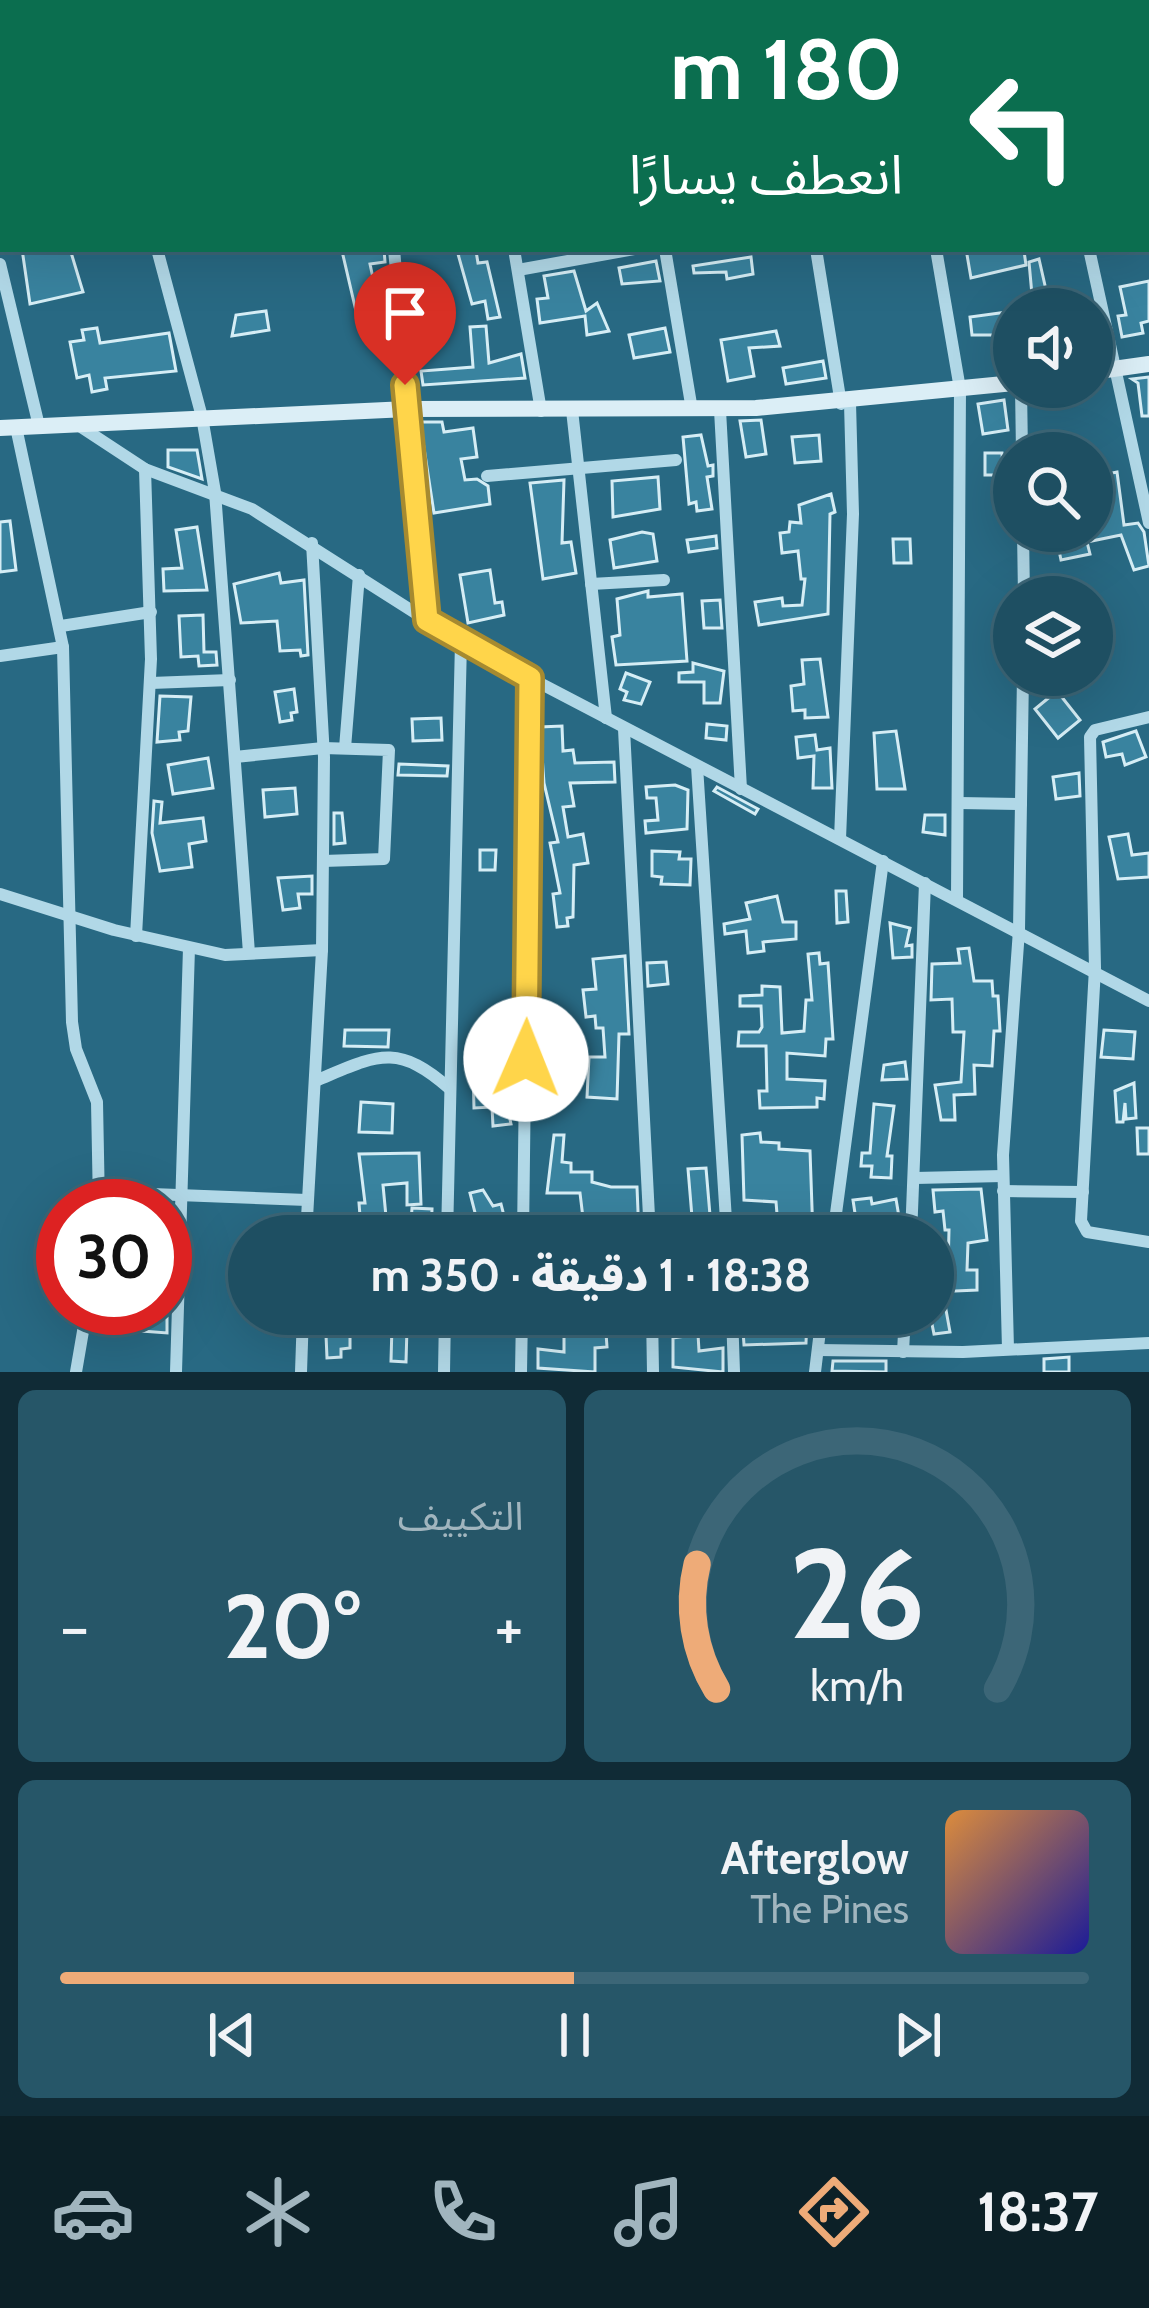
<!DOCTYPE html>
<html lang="ar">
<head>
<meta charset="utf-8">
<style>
  :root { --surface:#1e4f62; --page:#265668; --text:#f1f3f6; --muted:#a1b5be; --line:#3c6677; --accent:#eeab78 }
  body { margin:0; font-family:Cabin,"Noto Sans Arabic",sans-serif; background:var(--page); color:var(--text); direction:rtl; height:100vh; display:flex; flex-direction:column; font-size:45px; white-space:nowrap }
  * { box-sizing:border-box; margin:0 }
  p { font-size:39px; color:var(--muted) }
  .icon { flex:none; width:66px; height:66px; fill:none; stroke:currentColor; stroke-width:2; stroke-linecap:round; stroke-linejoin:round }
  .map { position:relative; height:1372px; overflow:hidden; direction:ltr }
  .side { display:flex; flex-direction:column; gap:18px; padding:18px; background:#102b36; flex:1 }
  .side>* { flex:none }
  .top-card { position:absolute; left:0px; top:0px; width:1149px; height:252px; box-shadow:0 12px 48px #0002,0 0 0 3px var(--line); direction:rtl; background:#0b6e4f; color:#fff; overflow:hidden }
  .buttons { position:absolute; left:993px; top:288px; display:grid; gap:24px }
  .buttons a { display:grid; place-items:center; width:120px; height:120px; border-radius:50%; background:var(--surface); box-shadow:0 12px 48px #0002,0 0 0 3px var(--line); font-size:60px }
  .speed { position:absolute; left:36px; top:1179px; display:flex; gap:24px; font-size:60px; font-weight:700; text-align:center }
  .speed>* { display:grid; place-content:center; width:156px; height:156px; border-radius:50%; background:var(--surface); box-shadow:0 12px 48px #0002,0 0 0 3px var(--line); line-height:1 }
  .speed .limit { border:18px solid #d22; background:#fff; color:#111 }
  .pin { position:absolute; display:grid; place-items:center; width:102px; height:102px; color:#fff; margin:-123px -51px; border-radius:50% 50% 50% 0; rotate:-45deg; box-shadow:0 0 12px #0007 }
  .pin .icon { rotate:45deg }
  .me { position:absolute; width:132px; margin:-66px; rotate:1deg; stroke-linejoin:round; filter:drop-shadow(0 0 9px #0008) }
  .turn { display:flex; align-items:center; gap:42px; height:252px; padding:0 48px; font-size:54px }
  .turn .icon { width:156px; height:156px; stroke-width:2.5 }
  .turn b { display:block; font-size:84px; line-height:102px }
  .big { font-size:90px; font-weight:800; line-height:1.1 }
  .side .tile { flex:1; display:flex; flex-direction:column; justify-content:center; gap:18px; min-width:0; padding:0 42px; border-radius:18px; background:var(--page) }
  .side .dial { align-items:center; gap:0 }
  .dial svg { height:312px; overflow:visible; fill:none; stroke:var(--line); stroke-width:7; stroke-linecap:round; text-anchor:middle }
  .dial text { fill:var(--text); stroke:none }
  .song { display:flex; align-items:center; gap:36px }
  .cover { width:144px; height:144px; border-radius:18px; background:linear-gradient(135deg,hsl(30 70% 55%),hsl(240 70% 35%)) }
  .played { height:12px; border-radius:6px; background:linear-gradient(90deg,var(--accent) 50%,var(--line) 50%) }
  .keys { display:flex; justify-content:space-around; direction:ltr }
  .heat { display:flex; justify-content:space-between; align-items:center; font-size:66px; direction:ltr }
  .side .tiles { flex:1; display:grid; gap:18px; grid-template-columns:1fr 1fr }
  .tile:last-child { grid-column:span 2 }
  .trip { position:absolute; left:228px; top:1215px; width:726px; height:120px; border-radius:60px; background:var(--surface); box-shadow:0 12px 48px #0002,0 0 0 3px var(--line); font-weight:800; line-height:120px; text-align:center; direction:rtl }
  .dock { display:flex; height:192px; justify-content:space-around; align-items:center; background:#0c2027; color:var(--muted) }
  .dock .icon { width:84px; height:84px }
  .dock .on { color:var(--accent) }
  .dock b { font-size:54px; color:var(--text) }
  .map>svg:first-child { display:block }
  .building { fill:#39839f; stroke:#d5edf5; stroke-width:3 }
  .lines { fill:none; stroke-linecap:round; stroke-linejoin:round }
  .street { stroke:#b1d8e7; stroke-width:12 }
  .secondary { stroke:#dbeef6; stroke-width:16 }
  .route-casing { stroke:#a68a30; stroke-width:30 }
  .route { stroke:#ffd54a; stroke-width:21 }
</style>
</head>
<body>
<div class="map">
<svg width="1149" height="1372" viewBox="0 0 1149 1372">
  <rect width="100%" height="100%" fill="#286983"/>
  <!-- building -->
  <g class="building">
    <polygon points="22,249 70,249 83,292 30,304"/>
    <polygon points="352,249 384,249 385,262 370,264 379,306 356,311 342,251"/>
    <polygon points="966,249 1024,251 1026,265 971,278"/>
    <polygon points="476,251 478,263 487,262 500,317 488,319 485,301 472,304 458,254"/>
    <polygon points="751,257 753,274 727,279 726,272 694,273 693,266"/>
    <polygon points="1039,259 1049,303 1033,306 1029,262"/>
    <polygon points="656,261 660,281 622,284 619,268"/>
    <polygon points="574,271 586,311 597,303 609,331 587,335 585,316 540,323 537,299 548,298 544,276"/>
    <polygon points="1149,281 1149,321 1141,323 1143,333 1122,337 1118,316 1126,315 1120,287"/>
    <polygon points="432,293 439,339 416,342 410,297"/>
    <polygon points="266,311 269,330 232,336 236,315"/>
    <polygon points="1007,312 1006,335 972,335 970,317"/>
    <polygon points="486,326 489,363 521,354 525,378 423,385 421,371 473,367 470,327"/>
    <polygon points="97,328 100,343 169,333 176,371 105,378 107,389 92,392 89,375 77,378 70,342 84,340 82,330"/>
    <polygon points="665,328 670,352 634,358 629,335"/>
    <polygon points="776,331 780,346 749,348 754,376 728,381 721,340"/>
    <polygon points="823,361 826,378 786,384 783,368"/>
    <polygon points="1149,377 1149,416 1142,416 1138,383 1132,379"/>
    <polygon points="1004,400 1008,430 983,434 978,404"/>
    <polygon points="761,420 766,454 746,457 740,421"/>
    <polygon points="420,422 442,422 444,432 473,428 477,457 461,459 465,480 477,479 488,486 490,504 434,513"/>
    <polygon points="701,435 708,466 713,465 713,476 707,477 712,509 697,511 696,502 689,504 683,437"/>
    <polygon points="819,435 821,461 795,463 792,437"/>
    <polygon points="168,450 197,450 202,479 168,467"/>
    <polygon points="985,453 1002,453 1003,475 985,475"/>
    <polygon points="1117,472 1124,525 1138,523 1144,532 1149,566 1134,570 1121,535 1087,542 1090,554 1061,560 1055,531 1096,531 1092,477"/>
    <polygon points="658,477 660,509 613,517 612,481"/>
    <polygon points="564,480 562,543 571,542 576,573 543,579 530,483"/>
    <polygon points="831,494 835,512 830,514 828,614 759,625 755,602 782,598 783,606 802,605 805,579 801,579 798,551 782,553 780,533 789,532 790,522 801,523 799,505"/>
    <polygon points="10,521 16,570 0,572 0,522"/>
    <polygon points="197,527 207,590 164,591 163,569 182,568 176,530"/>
    <polygon points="642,532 653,534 657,561 614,568 610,540"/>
    <polygon points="716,536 717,548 689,552 687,540"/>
    <polygon points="893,539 910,539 911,563 894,563"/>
    <polygon points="490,570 495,603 502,602 504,615 468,623 460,575"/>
    <polygon points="279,573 281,583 304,580 308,655 301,656 300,650 280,651 277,621 241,623 234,584"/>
    <polygon points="648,591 648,597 682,594 687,661 616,665 612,637 620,635 617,599"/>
    <polygon points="720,600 722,628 704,628 702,601"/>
    <polygon points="203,615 204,652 216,652 217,665 199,666 198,656 181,657 179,616"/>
    <polygon points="820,659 828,717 805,718 805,710 793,711 791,686 804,684 802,660"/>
    <polygon points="693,663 724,671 720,703 704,703 704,682 679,682 679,673 693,672"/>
    <polygon points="626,673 650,682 641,704 624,700 627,692 620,689"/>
    <polygon points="294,689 297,712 291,713 292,720 280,722 275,692"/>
    <polygon points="1057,691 1080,720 1058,738 1035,709"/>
    <polygon points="160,696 191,697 188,731 179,732 180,740 157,742"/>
    <polygon points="441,718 442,740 413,741 412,719"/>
    <polygon points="707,724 727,726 726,740 706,738"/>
    <polygon points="562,726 563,751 573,750 575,763 614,762 615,782 570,783 574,806 563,807 568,837 583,834 588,863 574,865 573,917 567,918 568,926 557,927 553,894 560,893 550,843 558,842 544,783 540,727"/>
    <polygon points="896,731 905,789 877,789 874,733"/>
    <polygon points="1136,731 1146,757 1125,765 1122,754 1106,757 1103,742"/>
    <polygon points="815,735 817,750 830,748 832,788 813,788 814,756 798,758 796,737"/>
    <polygon points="208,758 213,788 173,794 168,765"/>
    <polygon points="399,764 448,766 447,776 398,775"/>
    <polygon points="1079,773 1080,796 1056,799 1053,777"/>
    <polygon points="675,785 688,790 687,829 646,833 645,821 658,820 656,798 647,798 646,787"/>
    <polygon points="717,787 758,809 755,814 714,791"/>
    <polygon points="295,788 297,814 265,817 263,790"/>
    <polygon points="154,801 162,802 160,823 203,818 206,841 189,844 192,867 160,871 152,833"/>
    <polygon points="334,813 342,813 345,843 334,844"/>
    <polygon points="925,815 945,815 945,835 923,832"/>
    <polygon points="1128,834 1132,855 1149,853 1149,877 1118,879 1109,837"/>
    <polygon points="480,850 496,850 495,870 480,870"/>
    <polygon points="652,851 680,852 679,859 691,859 690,885 661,884 662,877 652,876"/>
    <polygon points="312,876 312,894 298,894 300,908 283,910 278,878"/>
    <polygon points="836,891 846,891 848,922 837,923"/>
    <polygon points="777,896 783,922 796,922 796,939 763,942 764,951 748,953 746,931 725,934 724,924 750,919 746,903"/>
    <polygon points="890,923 910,928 906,946 912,945 912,957 893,958"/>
    <polygon points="969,948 974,981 992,981 993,996 998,996 1000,1031 994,1031 992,1066 974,1065 975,1094 954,1095 955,1120 941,1120 935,1085 961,1082 964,1032 953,1032 952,999 931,1000 932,964 960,963 958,949"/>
    <polygon points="819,953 820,964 828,963 833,1039 826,1039 825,1056 787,1053 787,1079 825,1081 824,1099 817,1098 817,1107 760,1108 759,1091 767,1091 766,1046 738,1046 739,1032 759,1032 762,1027 761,1006 740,1006 740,996 762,995 762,986 780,987 782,1033 804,1031 806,1000 812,1000 808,954"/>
    <polygon points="625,956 629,1034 619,1034 617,1099 587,1097 589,1057 605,1057 603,1028 596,1028 595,1016 586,1017 583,990 596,989 593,959"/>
    <polygon points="666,962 668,984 648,986 647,963"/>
    <polygon points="345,1030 389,1030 388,1047 344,1046"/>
    <polygon points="1104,1030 1135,1032 1133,1059 1101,1057"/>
    <polygon points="483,1031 481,1065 515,1062 514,1083 502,1083 511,1124 493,1126 492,1107 474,1108 472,1032"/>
    <polygon points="905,1062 907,1079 882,1080 884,1065"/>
    <polygon points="1134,1083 1136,1118 1126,1119 1125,1103 1123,1122 1117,1122 1115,1091"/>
    <polygon points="361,1102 393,1104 392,1133 359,1132"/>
    <polygon points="874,1104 894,1106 887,1156 892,1156 891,1178 871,1177 872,1166 861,1166 862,1153 870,1153"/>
    <polygon points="1137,1128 1149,1128 1149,1154 1138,1154"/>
    <polygon points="760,1133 761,1142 779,1143 779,1149 810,1151 813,1236 778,1226 776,1202 744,1200 742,1135"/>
    <polygon points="554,1135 564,1135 562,1162 571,1163 571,1172 592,1172 592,1182 611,1187 637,1187 639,1236 612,1236 609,1215 583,1218 580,1193 547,1193"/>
    <polygon points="419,1153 421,1204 407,1205 407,1183 383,1185 387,1227 361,1229 359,1203 365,1203 359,1154"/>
    <polygon points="706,1168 711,1227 693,1229 688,1169"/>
    <polygon points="981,1189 987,1240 968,1243 967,1270 977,1270 977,1290 933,1292 933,1271 948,1272 949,1230 945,1230 943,1211 935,1212 933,1190"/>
    <polygon points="483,1190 493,1206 501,1204 509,1236 481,1236 470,1193"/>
    <polygon points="871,1198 872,1204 896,1199 901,1229 881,1234 877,1217 856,1220 853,1200"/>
    <polygon points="412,1208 432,1209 431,1236 410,1236"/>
    <polygon points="946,1310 950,1332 934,1334 930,1314"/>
    <polygon points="753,1314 807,1317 806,1343 744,1345 743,1330 754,1329"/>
    <polygon points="834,1314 859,1314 859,1331 834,1330"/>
    <polygon points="421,1315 423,1326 407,1328 406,1362 391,1361 392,1326"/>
    <polygon points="142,1316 167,1318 167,1333 142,1331"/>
    <polygon points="862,1321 894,1325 893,1336 862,1334"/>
    <polygon points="564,1330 606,1333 607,1347 595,1348 595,1372 538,1368 538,1349 564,1352"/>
    <polygon points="350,1334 350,1348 341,1349 341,1357 327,1358 326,1335"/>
    <polygon points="698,1334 699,1351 723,1348 723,1372 673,1367 673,1338"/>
    <polygon points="1069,1357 1069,1372 1044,1372 1044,1359"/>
    <polygon points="833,1361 886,1361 886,1372 832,1371"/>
  </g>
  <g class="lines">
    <!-- street -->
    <g class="street">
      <polyline points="19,0 19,3"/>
      <polyline points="129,0 130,3"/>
      <polyline points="282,0 282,3"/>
      <polyline points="459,0 460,3"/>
      <polyline points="585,0 586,3"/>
      <polyline points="770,0 771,3"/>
      <polyline points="898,0 898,3"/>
      <polyline points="971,0 972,3"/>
      <polyline points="1066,0 1067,3"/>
      <polyline points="0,87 3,86"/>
      <polyline points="1146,166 1149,166"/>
      <polyline points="157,249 202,417 215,492 249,953"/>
      <polyline points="394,249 427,620"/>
      <polyline points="514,249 541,411"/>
      <polyline points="665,249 692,410"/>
      <polyline points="816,249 841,404"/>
      <polyline points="936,249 960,389 957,899"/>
      <polyline points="1089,249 1149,523"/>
      <polyline points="0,264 39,426"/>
      <polyline points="518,270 634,249"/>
      <polyline points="1021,387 1022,453"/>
      <polyline points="572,410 606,718"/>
      <polyline points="720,410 741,789"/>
      <polyline points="75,423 145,469 252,509 461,642 1149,1001"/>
      <polyline points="16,427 63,647 72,1022 76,1049 97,1102 99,1206"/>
      <polyline points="487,476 676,460"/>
      <polyline points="1023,531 1024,597"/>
      <polyline points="591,584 664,580"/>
      <polyline points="61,626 151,612"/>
      <polyline points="0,656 63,647"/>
      <polyline points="151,683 230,680"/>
      <polyline points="1149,717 1095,730 1090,737 1095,968 1081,1221 1087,1232 1149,1242"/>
      <polyline points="624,729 650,1236"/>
      <polyline points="345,748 359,575"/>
      <polyline points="235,757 323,748 389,750 384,859 323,861"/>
      <polyline points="697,766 727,1236"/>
      <polyline points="959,803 1021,804"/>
      <polyline points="840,839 853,514 850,403"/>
      <polyline points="0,894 114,930 225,955 322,950"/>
      <polyline points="136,936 151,659 145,469"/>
      <path d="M315,1081c61,-25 81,-40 135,8"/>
      <polyline points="915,1178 1003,1176"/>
      <polyline points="1003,1191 1083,1192"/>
      <polyline points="100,1192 307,1200"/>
      <polyline points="306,1236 322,950 324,757 312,543"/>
      <polyline points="447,1236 461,642"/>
      <polyline points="523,1236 530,678"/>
      <polyline points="833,1236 883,861"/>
      <polyline points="911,1236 925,883"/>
      <polyline points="652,1314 653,1372"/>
      <polyline points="732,1314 734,1372"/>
      <polyline points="1008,1349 1003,1155 1019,930 1023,675"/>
      <polyline points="818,1350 963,1352 1149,1343"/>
      <polyline points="903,1352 905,1314"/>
      <polyline points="76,1372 87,1308"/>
      <polyline points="176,1372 189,948"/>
      <polyline points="301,1372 303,1314"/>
      <polyline points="444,1372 445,1314"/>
      <polyline points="521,1372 522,1314"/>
      <polyline points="815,1372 822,1314"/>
    </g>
    <!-- secondary -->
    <g class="secondary">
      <polyline points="1092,372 1149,364"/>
      <polyline points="0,428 407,409 756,408 1014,383"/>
    </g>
  </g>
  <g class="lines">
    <defs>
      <polyline id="route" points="405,385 427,620 530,678 526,1059"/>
    </defs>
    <!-- route casing -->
    <use href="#route" class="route-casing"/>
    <!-- route -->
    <use href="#route" class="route"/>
  </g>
</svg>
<div class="buttons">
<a><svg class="icon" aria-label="sound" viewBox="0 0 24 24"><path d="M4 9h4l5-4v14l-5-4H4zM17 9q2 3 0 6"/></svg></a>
<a><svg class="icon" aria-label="search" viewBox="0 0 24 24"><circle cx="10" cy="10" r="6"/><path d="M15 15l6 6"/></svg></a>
<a><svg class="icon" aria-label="layers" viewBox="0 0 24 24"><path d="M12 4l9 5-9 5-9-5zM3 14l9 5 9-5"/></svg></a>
</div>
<div class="speed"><div class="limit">30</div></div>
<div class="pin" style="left:405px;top:385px;background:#d93025"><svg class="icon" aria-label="arrive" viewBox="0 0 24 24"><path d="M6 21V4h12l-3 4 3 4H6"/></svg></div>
<svg class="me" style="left:526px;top:1059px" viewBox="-20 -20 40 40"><circle r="19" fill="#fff"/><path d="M0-13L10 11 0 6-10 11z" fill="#ffd54a"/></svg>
<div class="trip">18:38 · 1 دقيقة · 350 m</div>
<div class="top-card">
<div class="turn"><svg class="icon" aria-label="left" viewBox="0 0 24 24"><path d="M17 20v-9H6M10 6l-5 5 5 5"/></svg><div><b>180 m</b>انعطف يسارًا</div></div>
</div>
</div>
<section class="side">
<div class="tiles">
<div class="tile dial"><svg viewBox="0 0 100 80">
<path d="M14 69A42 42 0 1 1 86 69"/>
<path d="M14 69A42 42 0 0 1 9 37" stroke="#eeab78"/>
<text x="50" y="56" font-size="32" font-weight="700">26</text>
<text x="50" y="72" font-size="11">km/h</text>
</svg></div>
<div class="tile"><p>التكييف</p>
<div class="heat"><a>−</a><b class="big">20°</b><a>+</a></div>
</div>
<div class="tile">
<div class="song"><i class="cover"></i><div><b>Afterglow</b><p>The Pines</p></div></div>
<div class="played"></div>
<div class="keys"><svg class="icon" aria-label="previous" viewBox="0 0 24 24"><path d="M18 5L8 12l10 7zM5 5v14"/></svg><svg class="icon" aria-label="pause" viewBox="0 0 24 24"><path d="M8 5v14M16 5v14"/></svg><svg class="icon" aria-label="next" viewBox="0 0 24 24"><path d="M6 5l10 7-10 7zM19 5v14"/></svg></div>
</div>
</div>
</section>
<nav class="dock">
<b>18:37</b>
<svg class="icon on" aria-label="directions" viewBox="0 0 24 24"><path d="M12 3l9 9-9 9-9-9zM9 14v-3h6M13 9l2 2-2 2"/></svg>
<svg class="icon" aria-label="music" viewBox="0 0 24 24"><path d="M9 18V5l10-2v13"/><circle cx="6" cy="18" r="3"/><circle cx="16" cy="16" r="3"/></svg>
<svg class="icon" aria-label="phone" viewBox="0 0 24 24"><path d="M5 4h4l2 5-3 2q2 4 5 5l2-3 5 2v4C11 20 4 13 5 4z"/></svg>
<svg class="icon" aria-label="climate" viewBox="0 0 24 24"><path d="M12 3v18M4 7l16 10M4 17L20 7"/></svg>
<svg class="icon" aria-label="car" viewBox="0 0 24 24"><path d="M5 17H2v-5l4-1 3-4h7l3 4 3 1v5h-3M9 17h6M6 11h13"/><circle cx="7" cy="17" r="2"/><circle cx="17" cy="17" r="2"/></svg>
</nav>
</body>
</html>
